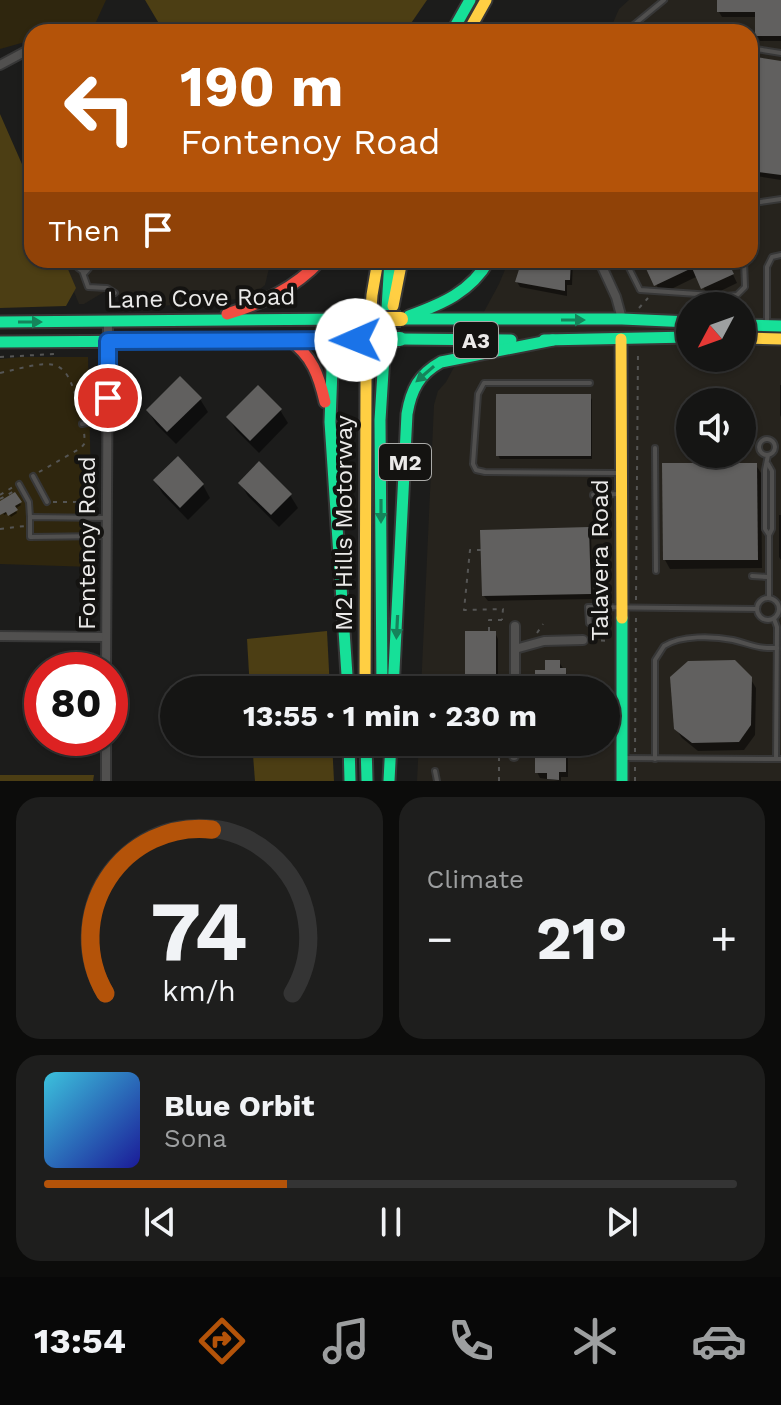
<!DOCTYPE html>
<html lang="en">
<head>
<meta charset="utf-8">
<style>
  :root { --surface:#151514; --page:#1e1e1d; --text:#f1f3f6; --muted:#9d9fa0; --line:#343434; --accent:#b45309 }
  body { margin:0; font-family:"Work Sans",sans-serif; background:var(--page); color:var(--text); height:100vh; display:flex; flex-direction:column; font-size:30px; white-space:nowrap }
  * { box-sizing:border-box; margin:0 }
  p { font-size:26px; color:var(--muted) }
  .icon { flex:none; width:44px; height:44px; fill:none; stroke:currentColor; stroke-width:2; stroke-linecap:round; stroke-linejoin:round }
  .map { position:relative; height:781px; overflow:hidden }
  .drawer { display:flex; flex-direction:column; gap:16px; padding:16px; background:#0c0c0b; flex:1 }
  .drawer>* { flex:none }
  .guide { position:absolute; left:24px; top:24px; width:734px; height:244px; border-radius:24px; box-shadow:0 2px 6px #0004,0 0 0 2px var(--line); background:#b45309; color:#fff; overflow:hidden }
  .needle { width:52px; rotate:229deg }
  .controls { position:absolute; left:676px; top:292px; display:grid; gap:16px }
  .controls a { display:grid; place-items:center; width:80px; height:80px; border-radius:50%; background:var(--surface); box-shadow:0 2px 6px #0004,0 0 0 2px var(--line); font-size:40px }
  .speed { position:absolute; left:24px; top:652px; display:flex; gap:16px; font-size:40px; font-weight:700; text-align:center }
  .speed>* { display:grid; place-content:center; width:104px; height:104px; border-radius:50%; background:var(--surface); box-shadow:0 2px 6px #0004,0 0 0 2px var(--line); line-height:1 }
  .speed .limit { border:12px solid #d22; background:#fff; color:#111 }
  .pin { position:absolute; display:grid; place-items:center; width:68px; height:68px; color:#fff; margin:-34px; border:4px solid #fff; border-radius:50%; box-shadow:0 2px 8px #0007 }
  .me { position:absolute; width:88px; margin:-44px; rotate:269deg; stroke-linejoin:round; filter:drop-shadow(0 0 6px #0008) }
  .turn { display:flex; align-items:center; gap:28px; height:168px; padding:0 24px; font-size:36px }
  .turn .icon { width:104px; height:104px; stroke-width:2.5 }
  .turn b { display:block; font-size:56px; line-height:68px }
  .then { display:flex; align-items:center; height:76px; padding:0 24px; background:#0003; gap:16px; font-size:30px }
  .big { font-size:60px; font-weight:700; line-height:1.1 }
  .drawer .card { flex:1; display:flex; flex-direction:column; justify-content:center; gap:12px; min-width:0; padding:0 28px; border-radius:24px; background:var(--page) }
  .drawer .dial { align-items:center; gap:0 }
  .dial svg { height:208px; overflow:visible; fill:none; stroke:var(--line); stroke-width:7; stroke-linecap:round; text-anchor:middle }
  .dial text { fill:var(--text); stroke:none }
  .song { display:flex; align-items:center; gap:24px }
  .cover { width:96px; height:96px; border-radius:12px; background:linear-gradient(135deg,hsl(190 70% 55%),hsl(240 70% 35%)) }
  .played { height:8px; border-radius:4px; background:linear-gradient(90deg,var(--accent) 35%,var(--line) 35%) }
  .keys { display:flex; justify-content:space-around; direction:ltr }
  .heat { display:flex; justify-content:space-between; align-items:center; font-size:44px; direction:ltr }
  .drawer .tiles { flex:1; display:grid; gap:16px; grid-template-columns:1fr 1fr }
  .card:last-child { grid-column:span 2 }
  .trip { position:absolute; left:160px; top:676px; width:460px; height:80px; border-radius:40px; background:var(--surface); box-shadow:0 2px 6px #0004,0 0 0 2px var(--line); font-weight:700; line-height:80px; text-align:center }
  .tabs { display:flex; height:128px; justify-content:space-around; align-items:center; background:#080808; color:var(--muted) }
  .tabs .icon { width:56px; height:56px }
  .tabs .on { color:var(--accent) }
  .tabs b { font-size:36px; color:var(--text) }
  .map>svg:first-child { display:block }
  .built { fill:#26231d; fill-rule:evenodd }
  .green { fill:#2f260e }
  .forest { fill:#4c3e14 }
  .shadow { fill:#0007 }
  .building { fill:#61605f }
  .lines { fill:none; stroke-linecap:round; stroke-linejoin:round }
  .lane-casing { stroke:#373737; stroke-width:8 }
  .street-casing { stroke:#373737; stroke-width:12 }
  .fast-casing { stroke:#373737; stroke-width:15 }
  .slow-casing { stroke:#373737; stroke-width:15 }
  .jam-casing { stroke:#373737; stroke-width:15 }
  .path { stroke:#555554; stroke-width:2; stroke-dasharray:4 6; stroke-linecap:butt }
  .lane { stroke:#51504f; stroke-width:4 }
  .street { stroke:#51504f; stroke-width:8 }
  .fast { stroke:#16e098; stroke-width:11 }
  .slow { stroke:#ffcf43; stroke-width:11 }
  .jam { stroke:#f24e42; stroke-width:11 }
  .fast-bridge-casing { stroke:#373737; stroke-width:18; stroke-linecap:butt }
  .slow-bridge-casing { stroke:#373737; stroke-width:18; stroke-linecap:butt }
  .fast-bridge { stroke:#16e098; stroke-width:14 }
  .slow-bridge { stroke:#ffcf43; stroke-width:14 }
  .oneway { fill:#15845b }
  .route-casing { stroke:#114b97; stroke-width:20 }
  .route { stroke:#1a73e8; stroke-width:14 }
  .labels { text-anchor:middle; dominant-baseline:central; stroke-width:8; stroke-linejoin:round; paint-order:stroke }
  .shield { fill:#141311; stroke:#aaaaa8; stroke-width:2 }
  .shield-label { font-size:22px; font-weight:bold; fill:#ebeae9 }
  .street-label { font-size:24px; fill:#ebeae9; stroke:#141311 }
</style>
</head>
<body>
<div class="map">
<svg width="781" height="781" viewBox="0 0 781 781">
  <rect width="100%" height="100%" fill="#1c1c1b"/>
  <!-- built -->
  <g class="built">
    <path d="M629,0h152v781h-364l2,-39h187v-52h-185l13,-285 4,-14 8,-9 53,-98 10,-24h241v-228h-141l10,-23zM690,306h52v52h-52zM690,402h52v52h-52z"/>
    <polygon points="61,260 271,260 265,285 249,298 140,308 109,289 84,304 79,304"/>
  </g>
  <!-- green -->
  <g class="green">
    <polygon points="0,0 106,0 95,24 64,32 32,32 32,40 0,49"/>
    <polygon points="21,357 88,357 93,567 0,564 0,359"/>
  </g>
  <!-- forest -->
  <g class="forest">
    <polygon points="145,0 427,0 405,32 164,32"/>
    <polygon points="0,114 32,187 32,260 64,260 76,288 66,306 0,308"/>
    <polygon points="327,631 330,690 250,690 247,639"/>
    <polygon points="252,742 332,742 334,781 255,781"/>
    <polygon points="0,775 94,775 93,781 0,781"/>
  </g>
  <!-- shadow -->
  <g class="shadow">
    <polygon points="719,0 781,0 781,41 760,41 757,35 757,17 722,17 719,12"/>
    <polygon points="750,58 781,63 781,180 750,175"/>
    <polygon points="524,260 573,260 572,285 567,285 567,296 520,287 517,282"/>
    <polygon points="644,260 726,260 737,283 708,297 698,276 661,294"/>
    <polygon points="780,385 781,385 781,417 780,415"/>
    <polygon points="590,396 592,400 592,459 500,459 498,455"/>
    <polygon points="200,399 208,412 176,444 156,424 148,410"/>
    <polygon points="280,410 288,423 259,453 236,430 228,417"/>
    <polygon points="756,465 761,473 762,568 670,569 665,560"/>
    <polygon points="155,481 203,485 210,498 188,520 163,494"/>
    <polygon points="240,483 290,495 298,508 279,527 248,496"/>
    <polygon points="15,495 21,505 15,509 17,513 11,517 8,513 4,515 0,503"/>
    <polygon points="779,515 781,515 781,560 779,557"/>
    <polygon points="588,529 591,534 593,599 488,601 484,596"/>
    <polygon points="495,633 498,639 498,690 467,690"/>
    <polygon points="559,662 568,676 568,690 537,690 547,672"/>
    <polygon points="750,678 756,688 755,735 744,750 698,751 682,738 676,729"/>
    <polygon points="537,742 568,742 568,777 561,777 561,781 540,778 537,772"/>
  </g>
  <!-- building -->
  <g class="building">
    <polygon points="717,0 781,0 781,36 755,36 755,12 717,12"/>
    <polygon points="750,56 781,61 781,175 750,171"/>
    <polygon points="522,260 571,260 570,280 565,280 565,291 515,282"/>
    <polygon points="642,260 727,260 734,274 701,289 692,268 654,286"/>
    <polygon points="180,376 202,398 167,432 146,410"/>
    <polygon points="258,385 282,409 250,441 226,417"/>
    <rect x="496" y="394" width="95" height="62"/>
    <polygon points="178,456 204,484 180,508 153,480"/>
    <polygon points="259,461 292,494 271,515 238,483"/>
    <polygon points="662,463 757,463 758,560 663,560"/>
    <polygon points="15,492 22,502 15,506 18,510 8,516 6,512 0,515 0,501"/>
    <polygon points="589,527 591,594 482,596 480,530"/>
    <rect x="465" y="631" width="31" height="59"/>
    <polygon points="545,660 560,660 560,668 566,668 566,690 535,690 535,670 545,670"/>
    <polygon points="735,660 752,677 751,725 739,742 692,743 674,729 670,677 688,661"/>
    <polygon points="535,742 566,742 566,772 559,772 559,780 547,779 547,773 535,773"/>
  </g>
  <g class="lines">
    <defs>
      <g id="lane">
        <polyline points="625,32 664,0"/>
        <polyline points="750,48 781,53"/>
        <polyline points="750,207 754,203 781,199"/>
        <polyline points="81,260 78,268 85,273 91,266 88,260"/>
        <polyline points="625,260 640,290 726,296 737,295 745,287 744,260"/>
        <polyline points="83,273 88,287 107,288 115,293"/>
        <polyline points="767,323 767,267 772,257 781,255"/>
        <polyline points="590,383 484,383 478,394 473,464 476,470 485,472 618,473"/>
        <polyline points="82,424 97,421"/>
        <circle cx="767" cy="447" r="8"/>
        <polyline points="655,448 656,571"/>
        <polyline points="768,455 765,470 765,529 769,535 769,597"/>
        <polyline points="768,464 772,471 772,529 769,535"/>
        <polyline points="33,476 47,502"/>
        <polyline points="19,484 29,502 30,517"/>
        <polyline points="593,495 619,494"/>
        <polyline points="104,536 30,537 30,517 107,518"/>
        <polyline points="752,576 768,577"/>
        <circle cx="768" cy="609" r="11"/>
        <polyline points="774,619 777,627 776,759"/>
        <polyline points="589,623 588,607 757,609"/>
        <polyline points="623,758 781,759"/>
        <path d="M655,759v-99l9,-14c17,-11 49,-10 69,-6 17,4 24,9 44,8"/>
        <polyline points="435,771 437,781"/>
      </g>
      <g id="street">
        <polyline points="0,65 28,50"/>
        <polyline points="599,260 616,297 622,319"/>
        <polyline points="0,636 106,637"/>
        <polyline points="515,649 544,641 583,640"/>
        <polyline points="106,670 108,321"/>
        <polyline points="515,690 515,626"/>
        <polyline points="514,756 514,742"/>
        <polyline points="106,781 106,738"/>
      </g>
      <g id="fast">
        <polyline points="452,32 470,0"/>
        <path d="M409,316c33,-12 62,-24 80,-56"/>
        <polyline points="344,318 332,369 330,422 348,690"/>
        <polyline points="401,319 622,319 690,322"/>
        <polyline points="0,322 353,319"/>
        <polyline points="742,325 781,326"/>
        <polyline points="400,339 511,340"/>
        <polyline points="544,340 690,337"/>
        <polyline points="0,342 348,340"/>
        <polyline points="622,618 622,781"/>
        <polyline points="382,690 380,420 390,260"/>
        <path d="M393,690l14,-276c4,-24 12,-40 34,-52l112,-22"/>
        <polyline points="349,742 350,781"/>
        <polyline points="366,742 367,781"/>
        <polyline points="389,781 391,742"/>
      </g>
      <g id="slow">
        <polyline points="468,32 486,0"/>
        <polyline points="393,306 402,260"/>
        <polyline points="742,338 781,339"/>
        <polyline points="621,339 622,618"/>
        <polyline points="365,690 366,380 372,295 378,260"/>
      </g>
      <g id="jam">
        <path d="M227,314c36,-11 68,-26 94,-54"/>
        <path d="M289,340c23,15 30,36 36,62"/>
      </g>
    </defs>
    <!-- lane casing -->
    <use href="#lane" class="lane-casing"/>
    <!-- street casing -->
    <use href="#street" class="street-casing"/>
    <!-- fast casing -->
    <use href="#fast" class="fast-casing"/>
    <!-- slow casing -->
    <use href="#slow" class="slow-casing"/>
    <!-- jam casing -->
    <use href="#jam" class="jam-casing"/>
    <!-- path -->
    <g class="path">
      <polyline points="639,308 648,298"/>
      <polyline points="0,357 55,354"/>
      <path d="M0,373c59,-14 67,-19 81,45"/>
      <polyline points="39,472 81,448 85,443 84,432"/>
      <polyline points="0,495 13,487"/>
      <polyline points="0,499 16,490"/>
      <polyline points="53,502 96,502"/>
      <polyline points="0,529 25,526"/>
      <polyline points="481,550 470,550 464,610 503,609 502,620"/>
      <polyline points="636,600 638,350"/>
      <polyline points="489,631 489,620 507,620"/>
      <polyline points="537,633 543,624"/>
      <polyline points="591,640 609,641"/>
      <polyline points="635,752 636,614"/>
      <polyline points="499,781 499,756 505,756"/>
      <polyline points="635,781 635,766"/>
    </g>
    <!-- lane -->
    <use href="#lane" class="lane"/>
    <!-- street -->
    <use href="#street" class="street"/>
    <!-- fast -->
    <use href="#fast" class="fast"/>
    <!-- slow -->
    <use href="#slow" class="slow"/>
    <!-- jam -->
    <use href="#jam" class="jam"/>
    <defs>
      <polyline id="fast-bridge" points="356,340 400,339"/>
      <polyline id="slow-bridge" points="357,319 401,319"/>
    </defs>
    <!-- fast-bridge casing -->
    <use href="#fast-bridge" class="fast-bridge-casing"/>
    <!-- slow-bridge casing -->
    <use href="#slow-bridge" class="slow-bridge-casing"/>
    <!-- fast-bridge -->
    <use href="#fast-bridge" class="fast-bridge"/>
    <!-- slow-bridge -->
    <use href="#slow-bridge" class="slow-bridge"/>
  </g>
  <!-- one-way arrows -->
  <defs><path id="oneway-solid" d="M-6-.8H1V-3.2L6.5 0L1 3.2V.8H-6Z" transform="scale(2)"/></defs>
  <g class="oneway">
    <use href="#oneway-solid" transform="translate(573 320)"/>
    <use href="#oneway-solid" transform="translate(30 322)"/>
    <use href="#oneway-solid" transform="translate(425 374) rotate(139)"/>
    <use href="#oneway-solid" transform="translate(381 511) rotate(90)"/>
    <use href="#oneway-solid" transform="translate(397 627) rotate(93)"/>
  </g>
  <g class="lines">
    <defs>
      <polyline id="route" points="108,398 108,341 356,340"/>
    </defs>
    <!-- route casing -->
    <use href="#route" class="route-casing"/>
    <!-- route -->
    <use href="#route" class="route"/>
  </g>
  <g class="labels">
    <!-- shield labels -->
    <g class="shield">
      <rect x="454" y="322" width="44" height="36" rx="6"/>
      <rect x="379" y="444" width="52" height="36" rx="6"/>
    </g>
    <g class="shield-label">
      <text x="476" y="340">A3</text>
      <text x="405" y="462">M2</text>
    </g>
    <!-- street labels -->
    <g class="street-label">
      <text transform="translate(201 298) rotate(-1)">Lane Cove Road</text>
      <text transform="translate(344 523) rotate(-90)">M2 Hills Motorway</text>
      <text transform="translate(87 543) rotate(-90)">Fontenoy Road</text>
      <text transform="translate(600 560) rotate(-90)">Talavera Road</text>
    </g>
  </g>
</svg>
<div class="controls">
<a><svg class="needle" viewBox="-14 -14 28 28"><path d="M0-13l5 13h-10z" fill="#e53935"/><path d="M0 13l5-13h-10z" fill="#9d9fa0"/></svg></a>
<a><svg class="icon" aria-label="sound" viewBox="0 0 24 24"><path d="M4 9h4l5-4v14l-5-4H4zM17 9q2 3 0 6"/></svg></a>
</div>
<div class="speed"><div class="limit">80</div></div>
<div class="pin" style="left:108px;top:398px;background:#d93025"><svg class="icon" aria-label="arrive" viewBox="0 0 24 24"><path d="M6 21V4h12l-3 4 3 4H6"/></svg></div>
<svg class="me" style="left:356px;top:340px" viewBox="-20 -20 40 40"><circle r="19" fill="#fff"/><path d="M0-13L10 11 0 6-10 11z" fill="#1a73e8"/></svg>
<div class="trip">13:55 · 1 min · 230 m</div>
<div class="guide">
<div class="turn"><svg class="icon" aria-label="left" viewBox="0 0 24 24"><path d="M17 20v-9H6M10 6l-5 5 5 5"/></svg><div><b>190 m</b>Fontenoy Road</div></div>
<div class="then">Then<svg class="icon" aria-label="arrive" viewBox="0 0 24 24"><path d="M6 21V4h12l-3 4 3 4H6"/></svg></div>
</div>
</div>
<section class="drawer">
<div class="tiles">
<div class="card dial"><svg viewBox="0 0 100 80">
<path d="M14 69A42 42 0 1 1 86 69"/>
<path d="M14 69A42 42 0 0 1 55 6" stroke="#b45309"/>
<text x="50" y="56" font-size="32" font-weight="700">74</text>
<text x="50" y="72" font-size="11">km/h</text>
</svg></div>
<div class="card"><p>Climate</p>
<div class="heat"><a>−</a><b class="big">21°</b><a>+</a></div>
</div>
<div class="card">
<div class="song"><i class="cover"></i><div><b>Blue Orbit</b><p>Sona</p></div></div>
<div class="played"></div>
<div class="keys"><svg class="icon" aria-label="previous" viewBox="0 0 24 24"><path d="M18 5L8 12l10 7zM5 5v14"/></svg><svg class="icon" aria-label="pause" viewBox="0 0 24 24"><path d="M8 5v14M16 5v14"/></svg><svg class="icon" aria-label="next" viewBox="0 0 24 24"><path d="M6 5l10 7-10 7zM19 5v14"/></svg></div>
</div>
</div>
</section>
<nav class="tabs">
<b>13:54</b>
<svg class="icon on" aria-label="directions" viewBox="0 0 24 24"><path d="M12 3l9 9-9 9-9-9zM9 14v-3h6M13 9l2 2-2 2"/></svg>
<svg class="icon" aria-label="music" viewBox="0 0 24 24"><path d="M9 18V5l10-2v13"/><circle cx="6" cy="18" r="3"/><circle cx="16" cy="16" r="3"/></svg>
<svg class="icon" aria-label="phone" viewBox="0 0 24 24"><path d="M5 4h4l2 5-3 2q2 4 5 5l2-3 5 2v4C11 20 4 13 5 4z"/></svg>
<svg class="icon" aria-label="climate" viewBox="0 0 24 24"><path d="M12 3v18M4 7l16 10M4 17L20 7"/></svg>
<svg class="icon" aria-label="car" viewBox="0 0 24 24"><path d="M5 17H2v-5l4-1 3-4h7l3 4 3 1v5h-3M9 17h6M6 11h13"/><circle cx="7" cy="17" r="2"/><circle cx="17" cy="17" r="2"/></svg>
</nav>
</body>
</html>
